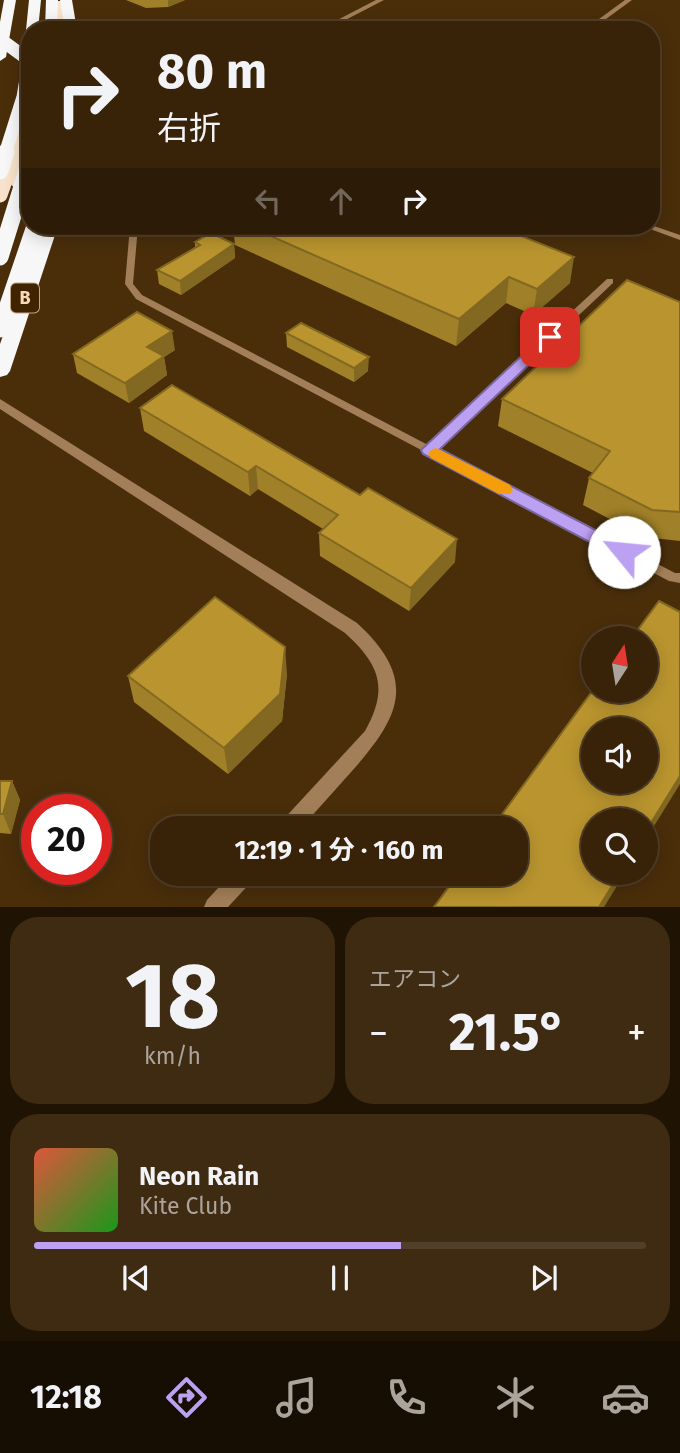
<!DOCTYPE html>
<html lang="ja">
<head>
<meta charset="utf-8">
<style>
  :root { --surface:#382208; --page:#3f2a12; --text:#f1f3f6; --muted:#aba49c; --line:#523f29; --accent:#bca0f2 }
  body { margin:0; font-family:"Fira Sans","Noto Sans JP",sans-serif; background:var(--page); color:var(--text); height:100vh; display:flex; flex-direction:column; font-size:26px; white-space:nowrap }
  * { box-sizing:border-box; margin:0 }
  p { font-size:23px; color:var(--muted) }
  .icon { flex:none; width:38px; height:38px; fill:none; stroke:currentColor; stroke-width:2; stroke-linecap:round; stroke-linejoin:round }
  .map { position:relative; height:907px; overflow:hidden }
  .side { display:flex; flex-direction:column; gap:10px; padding:10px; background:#1f1304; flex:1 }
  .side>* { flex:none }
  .guide { position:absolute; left:21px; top:21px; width:639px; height:214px; border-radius:28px; box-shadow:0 4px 18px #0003,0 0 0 2px var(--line); background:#382208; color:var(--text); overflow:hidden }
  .needle { width:46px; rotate:12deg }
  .fabs { position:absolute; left:581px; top:626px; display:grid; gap:14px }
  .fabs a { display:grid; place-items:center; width:77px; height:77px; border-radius:50%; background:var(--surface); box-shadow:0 4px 18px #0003,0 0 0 2px var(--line); font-size:35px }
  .speed { position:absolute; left:21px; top:794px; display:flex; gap:14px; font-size:35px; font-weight:700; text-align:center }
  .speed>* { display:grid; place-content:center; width:91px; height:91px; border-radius:50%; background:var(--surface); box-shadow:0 4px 18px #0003,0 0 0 2px var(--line); line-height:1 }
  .speed .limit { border:10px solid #d22; background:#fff; color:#111 }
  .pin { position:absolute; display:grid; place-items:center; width:60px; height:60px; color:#fff; margin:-30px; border-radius:14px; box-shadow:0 4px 10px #0006 }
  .me { position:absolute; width:77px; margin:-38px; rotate:298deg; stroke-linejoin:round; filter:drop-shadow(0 0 5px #0008) }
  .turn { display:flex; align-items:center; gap:24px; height:147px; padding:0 21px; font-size:32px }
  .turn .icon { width:91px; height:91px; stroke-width:2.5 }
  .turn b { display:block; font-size:49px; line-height:60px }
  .lanes { display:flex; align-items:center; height:66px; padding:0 21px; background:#0003; justify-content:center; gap:35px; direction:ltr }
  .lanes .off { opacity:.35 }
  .big { font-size:52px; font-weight:700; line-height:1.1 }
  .side .tile { flex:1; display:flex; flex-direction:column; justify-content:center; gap:10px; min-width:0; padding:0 24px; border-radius:28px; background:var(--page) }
  .side .dial { align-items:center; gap:0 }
  .dial b { font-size:91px; line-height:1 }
  .song { display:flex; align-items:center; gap:21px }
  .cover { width:84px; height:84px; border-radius:10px; background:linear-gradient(135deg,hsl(10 70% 55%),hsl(120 70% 35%)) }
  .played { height:7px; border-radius:4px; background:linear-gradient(90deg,var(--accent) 60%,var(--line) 60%) }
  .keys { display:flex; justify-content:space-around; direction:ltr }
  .heat { display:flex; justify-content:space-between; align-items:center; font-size:38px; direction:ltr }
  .side .tiles { flex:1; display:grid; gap:10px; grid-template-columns:1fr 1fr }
  .tile:last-child { grid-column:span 2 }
  .trip { position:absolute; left:150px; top:816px; width:378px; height:70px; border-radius:28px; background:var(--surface); box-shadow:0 4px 18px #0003,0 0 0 2px var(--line); font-weight:700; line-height:70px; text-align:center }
  .tabs { display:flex; height:112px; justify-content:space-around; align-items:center; background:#160e03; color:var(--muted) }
  .tabs .icon { width:49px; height:49px }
  .tabs .on { color:var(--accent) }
  .tabs b { font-size:32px; color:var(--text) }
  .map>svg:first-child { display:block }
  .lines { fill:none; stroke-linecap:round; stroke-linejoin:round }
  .service { fill:#a27f58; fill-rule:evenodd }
  .tertiary { fill:#a27f58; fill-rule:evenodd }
  .trunk { fill:#f8e2cb; fill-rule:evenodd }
  .motorway { fill:#f7f7f7; fill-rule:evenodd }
  .trunk-bridge-far1 { stroke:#f8e2cb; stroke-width:12 }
  .trunk-bridge { stroke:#f8e2cb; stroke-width:15 }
  .motorway-bridge-far1 { stroke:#f7f7f7; stroke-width:13 }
  .motorway-bridge { stroke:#f7f7f7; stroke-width:17 }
  .wall { fill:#a08028 }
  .shaded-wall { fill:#826821 }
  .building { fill:#ba952f; stroke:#826821; stroke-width:2; fill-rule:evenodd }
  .route { fill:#bca0f2; stroke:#7a689d; stroke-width:2 }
  .slow { fill:#f59e0b }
  .labels { text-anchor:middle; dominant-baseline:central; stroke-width:7; stroke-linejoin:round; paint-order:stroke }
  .shield { fill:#402400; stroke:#c1a383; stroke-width:2 }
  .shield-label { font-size:18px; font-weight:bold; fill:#f8dabb }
</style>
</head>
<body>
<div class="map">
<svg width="680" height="907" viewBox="0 0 680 907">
  <rect width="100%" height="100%" fill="#4a2e0a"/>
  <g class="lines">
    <!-- service -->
    <g class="service">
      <polygon points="376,0 384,0 326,30 318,30"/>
      <polygon points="625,0 632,0 591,30 584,30"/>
      <polygon points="651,225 680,235 680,240 642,226"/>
      <polygon points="130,226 138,226 133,284 142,295 428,445 607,279 613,279 613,283 437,449 675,573 680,573 680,583 669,581 136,299 125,284"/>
    </g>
    <!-- tertiary -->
    <g class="tertiary">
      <path d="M0,399l357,224c61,56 44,93 -5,148 -17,19 -34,38 -51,57h-22l2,-6 84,-91c24,-43 15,-66 -20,-98l-345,-224z"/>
      <polygon points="232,873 256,873 253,880 228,907 204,907 207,900"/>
    </g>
    <!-- trunk -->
    <polygon class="trunk" points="51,1 61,1 66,30 54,30"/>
    <!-- motorway -->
    <g class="motorway">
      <polygon points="4,0 16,0 6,57 0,61 0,22"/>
      <polygon points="29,0 41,0 38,30 30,30 30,33 26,30"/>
      <polygon points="46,0 58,0 57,30 45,30"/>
      <polygon points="60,0 72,0 77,30 65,30"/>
      <polygon points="42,226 58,226 10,371 7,375 0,377 0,344"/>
    </g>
    <!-- trunk-bridge-far1 -->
    <g class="trunk-bridge-far1">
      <polyline points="14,154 30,109"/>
      <polyline points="25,154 30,137"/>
    </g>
    <!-- trunk-bridge -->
    <g class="trunk-bridge">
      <polyline points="17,180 25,152"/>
      <polyline points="0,195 15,152"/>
    </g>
    <!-- motorway-bridge-far1 -->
    <g class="motorway-bridge-far1">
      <polyline points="0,39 30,61"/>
      <polyline points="5,154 23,97 30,55"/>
    </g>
    <!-- motorway-bridge -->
    <g class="motorway-bridge">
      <polyline points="0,171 6,152"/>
      <polyline points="0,257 30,161"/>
      <polyline points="0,329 35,226"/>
    </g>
  </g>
  <!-- wall -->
  <g class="wall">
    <polygon points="126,0 185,0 168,7 146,8"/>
    <polygon points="233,226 496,226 570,283 533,315 506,303 456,346 235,245"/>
    <polygon points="195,242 234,244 235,258 181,295 159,284 157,270 195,247"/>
    <polygon points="680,302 680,541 644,537 583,505 589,478 593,473 498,426 502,399"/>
    <polygon points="286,333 368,371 354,382 287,347"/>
    <polygon points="175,350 164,357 167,375 129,403 77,373 73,354"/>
    <polygon points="140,408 455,562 409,611 320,556 319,533 323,529 258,489 250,496 144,431"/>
    <polygon points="287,674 282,721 228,774 134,702 128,676"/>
    <polygon points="0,781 12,781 20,800 11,834 0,833"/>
  </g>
  <!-- shaded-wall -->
  <g class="shaded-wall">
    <polygon points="168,0 185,0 168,7"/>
    <polygon points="234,244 235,258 181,295 180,281"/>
    <polygon points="574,257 570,283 533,315 537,289"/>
    <polygon points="509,277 506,303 456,346 459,319"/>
    <polygon points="172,331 175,350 164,357 167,375 129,403 125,383 147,347"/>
    <polygon points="369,357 368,371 354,382 354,368"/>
    <polygon points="256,466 258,489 250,496 248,472"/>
    <polygon points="457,539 455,562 409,611 411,588"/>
    <polygon points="285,647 287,674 282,721 228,774 224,748"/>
    <polygon points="680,776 680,784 646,839 646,831"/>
    <polygon points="12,781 20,800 11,834 3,814"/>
    <polygon points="620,873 625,873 604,907 599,907"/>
  </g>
  <!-- building -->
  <g class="building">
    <polygon points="248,226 496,226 574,257 537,289 509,277 459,319"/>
    <polygon points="211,233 234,244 180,281 157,270 200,245 195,242"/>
    <polygon points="627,280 680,302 680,512 652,510 589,478 610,451 502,399"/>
    <polygon points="137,312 172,331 147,347 164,356 125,383 73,354"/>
    <polygon points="301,323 369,357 354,368 286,333"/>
    <polygon points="172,385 360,495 368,488 457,539 411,588 319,533 338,515 256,466 248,472 140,408"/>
    <polygon points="215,597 285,647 280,694 224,748 128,676"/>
    <path d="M659,601l21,11v164l-34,55v-10h-53v52h27l-21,34h-165l25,-34h57v-45h-24l101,-138v1h53v-52h-15zM593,730h53v52h-53z"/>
    <polygon points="0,781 12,781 3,814 0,814"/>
  </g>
  <!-- route -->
  <polygon class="route" points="550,333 557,337 555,340 440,449 630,548 633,552 630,557 618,557 423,454 421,450 545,334"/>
  <!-- slow -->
  <polygon class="slow" points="436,448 510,485 513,490 510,494 499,494 431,458 428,454 431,450"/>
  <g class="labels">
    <!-- shield labels -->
    <rect class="shield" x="11" y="283.5" width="28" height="29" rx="5"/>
    <g class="shield-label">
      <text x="25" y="298">B</text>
    </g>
  </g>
</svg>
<div class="fabs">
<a><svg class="needle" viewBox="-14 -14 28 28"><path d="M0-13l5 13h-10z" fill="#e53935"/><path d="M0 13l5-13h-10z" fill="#aba49c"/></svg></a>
<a><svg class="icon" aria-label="sound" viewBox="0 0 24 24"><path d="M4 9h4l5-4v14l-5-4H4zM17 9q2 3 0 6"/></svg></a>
<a><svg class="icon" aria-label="search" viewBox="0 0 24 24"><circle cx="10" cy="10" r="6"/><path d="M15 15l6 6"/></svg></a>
</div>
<div class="speed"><div class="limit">20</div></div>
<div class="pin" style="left:550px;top:337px;background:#d93025"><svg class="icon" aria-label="arrive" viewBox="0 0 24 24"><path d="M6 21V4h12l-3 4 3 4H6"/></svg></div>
<svg class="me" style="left:624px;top:552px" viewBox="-20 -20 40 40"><circle r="19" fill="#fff"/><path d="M0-13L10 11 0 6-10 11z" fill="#bca0f2"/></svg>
<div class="trip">12:19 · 1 分 · 160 m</div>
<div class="guide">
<div class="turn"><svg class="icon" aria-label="right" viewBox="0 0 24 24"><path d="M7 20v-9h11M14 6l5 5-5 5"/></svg><div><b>80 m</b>右折</div></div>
<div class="lanes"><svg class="icon off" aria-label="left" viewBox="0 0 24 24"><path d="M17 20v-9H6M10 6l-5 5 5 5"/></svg><svg class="icon off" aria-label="ahead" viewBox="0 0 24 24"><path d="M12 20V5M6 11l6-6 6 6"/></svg><svg class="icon" aria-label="right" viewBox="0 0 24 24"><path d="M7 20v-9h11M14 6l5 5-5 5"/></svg></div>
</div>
</div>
<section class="side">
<div class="tiles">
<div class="tile dial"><b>18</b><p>km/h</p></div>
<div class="tile"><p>エアコン</p>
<div class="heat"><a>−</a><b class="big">21.5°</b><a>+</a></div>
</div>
<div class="tile">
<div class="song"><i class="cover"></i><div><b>Neon Rain</b><p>Kite Club</p></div></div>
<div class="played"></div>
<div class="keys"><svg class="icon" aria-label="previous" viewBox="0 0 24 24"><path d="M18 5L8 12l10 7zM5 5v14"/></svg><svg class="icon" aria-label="pause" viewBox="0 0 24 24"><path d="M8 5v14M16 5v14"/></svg><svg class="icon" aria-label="next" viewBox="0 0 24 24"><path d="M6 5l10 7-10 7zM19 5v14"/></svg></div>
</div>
</div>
</section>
<nav class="tabs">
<b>12:18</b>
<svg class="icon on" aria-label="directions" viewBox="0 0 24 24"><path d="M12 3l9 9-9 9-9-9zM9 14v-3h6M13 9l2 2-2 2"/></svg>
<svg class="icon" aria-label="music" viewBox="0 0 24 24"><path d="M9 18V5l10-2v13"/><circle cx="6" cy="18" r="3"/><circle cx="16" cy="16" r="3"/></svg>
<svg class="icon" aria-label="phone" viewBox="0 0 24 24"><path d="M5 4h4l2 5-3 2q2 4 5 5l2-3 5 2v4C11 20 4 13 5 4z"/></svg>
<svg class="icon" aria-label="climate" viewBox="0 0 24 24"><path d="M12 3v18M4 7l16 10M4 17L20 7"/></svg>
<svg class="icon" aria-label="car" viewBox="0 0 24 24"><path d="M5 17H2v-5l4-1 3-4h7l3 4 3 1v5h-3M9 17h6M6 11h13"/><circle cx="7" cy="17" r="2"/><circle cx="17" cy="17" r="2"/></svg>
</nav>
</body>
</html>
